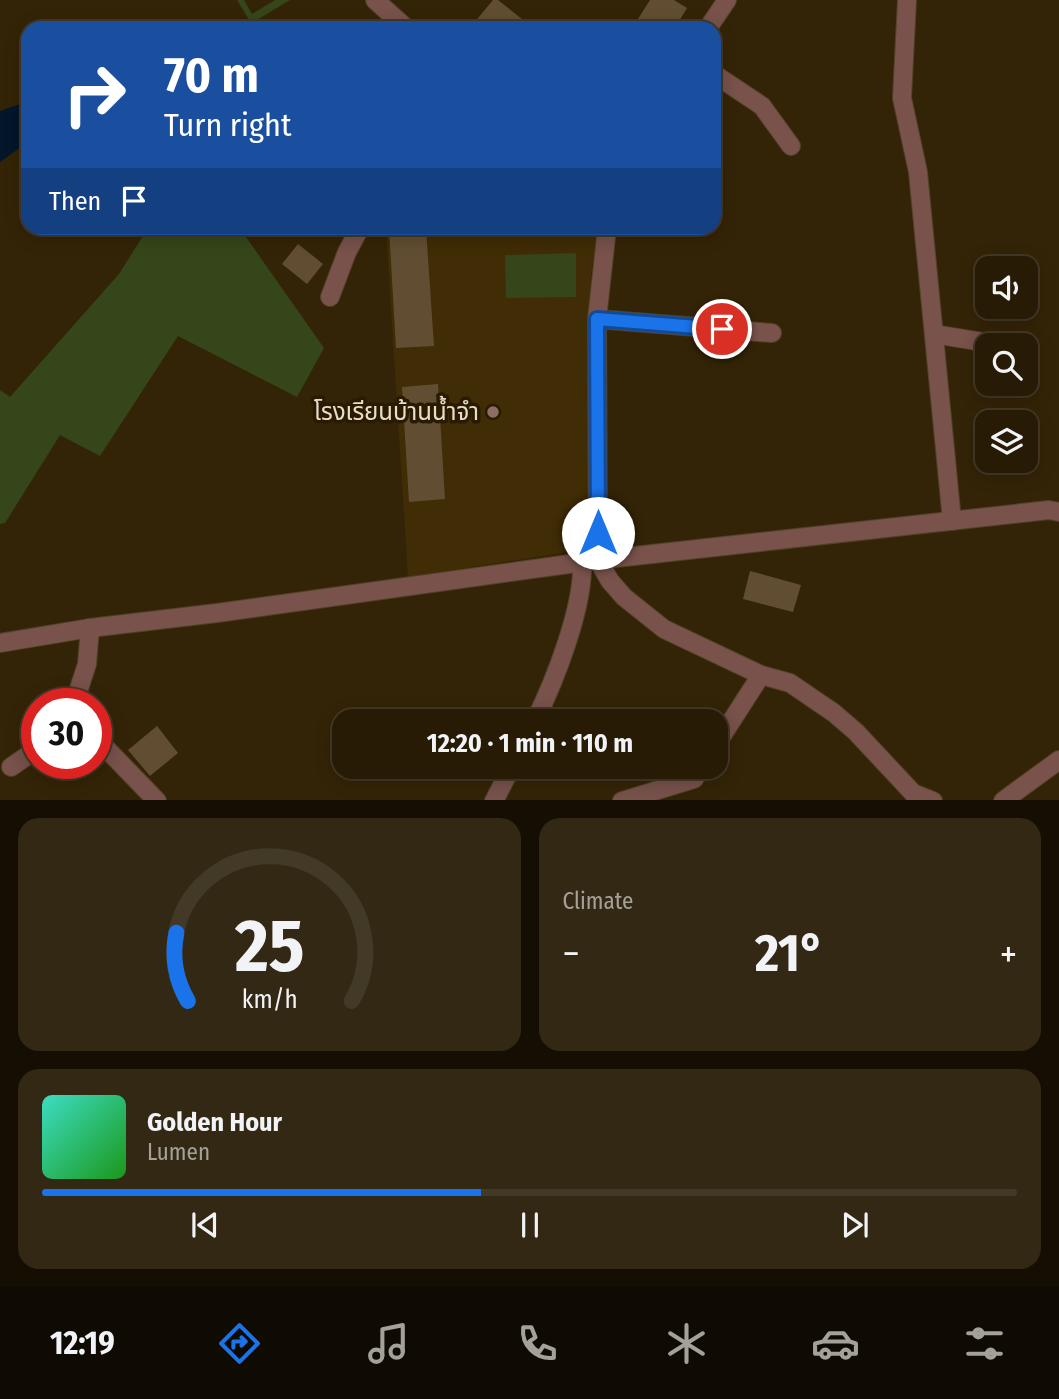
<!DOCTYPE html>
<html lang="en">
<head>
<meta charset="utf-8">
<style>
  :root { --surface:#271b05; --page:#332813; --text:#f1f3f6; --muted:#a4a19a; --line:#433927; --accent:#1a73e8 }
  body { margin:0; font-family:"Fira Sans Condensed","Noto Sans Thai",sans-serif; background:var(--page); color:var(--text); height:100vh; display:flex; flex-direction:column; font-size:26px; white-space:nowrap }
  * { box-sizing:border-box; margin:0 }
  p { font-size:23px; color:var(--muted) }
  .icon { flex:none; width:38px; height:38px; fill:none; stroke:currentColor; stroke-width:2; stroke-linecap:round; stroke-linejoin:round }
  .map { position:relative; height:800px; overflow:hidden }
  .side { display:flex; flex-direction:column; gap:18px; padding:18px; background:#150f03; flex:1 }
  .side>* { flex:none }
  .top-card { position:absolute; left:21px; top:21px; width:700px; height:214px; border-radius:21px; box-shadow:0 4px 18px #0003,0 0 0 2px var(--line); background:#1a4fa0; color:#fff; overflow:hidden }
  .buttons { position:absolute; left:975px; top:256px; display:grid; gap:14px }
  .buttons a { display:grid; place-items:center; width:63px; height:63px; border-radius:14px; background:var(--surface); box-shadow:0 4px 18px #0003,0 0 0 2px var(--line); font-size:35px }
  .speed { position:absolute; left:21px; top:688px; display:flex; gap:14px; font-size:35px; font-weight:700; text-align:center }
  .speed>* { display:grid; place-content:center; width:91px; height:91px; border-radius:50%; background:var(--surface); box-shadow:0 4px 18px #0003,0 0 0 2px var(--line); line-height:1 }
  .speed .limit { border:10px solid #d22; background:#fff; color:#111 }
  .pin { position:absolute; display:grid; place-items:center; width:60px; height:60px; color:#fff; margin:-30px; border:4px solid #fff; border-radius:50%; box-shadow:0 2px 7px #0007 }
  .me { position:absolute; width:77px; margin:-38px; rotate:0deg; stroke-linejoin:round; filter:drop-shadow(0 0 5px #0008) }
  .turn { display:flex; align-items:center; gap:24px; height:147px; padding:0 28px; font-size:32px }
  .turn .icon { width:91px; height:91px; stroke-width:2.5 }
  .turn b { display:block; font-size:49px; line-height:60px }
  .then { display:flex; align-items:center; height:66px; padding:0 28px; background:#0003; gap:14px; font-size:26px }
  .big { font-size:52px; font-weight:700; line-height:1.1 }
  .side .widget { flex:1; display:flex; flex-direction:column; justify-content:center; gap:10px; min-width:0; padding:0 24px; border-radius:21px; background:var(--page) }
  .side .dial { align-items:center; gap:0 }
  .dial svg { height:182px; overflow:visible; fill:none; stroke:var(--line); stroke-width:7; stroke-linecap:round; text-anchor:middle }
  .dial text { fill:var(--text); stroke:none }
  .song { display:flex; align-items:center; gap:21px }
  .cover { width:84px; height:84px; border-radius:10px; background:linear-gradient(135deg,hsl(170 70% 55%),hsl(120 70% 35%)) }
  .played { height:7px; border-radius:4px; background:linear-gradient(90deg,var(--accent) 45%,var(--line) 45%) }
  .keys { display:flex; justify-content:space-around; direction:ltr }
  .heat { display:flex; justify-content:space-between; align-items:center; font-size:38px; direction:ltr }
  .side .tiles { flex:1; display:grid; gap:18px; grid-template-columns:1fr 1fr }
  .widget:last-child { grid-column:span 2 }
  .trip { position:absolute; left:332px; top:709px; width:396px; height:70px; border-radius:21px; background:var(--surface); box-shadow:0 4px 18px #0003,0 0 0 2px var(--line); font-weight:700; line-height:70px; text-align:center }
  .dock { display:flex; height:112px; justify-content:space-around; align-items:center; background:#100b02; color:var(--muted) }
  .dock .icon { width:49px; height:49px }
  .dock .active { color:var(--accent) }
  .dock b { font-size:32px; color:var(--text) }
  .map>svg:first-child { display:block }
  .built { fill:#402c05 }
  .green { fill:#35471a }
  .water { fill:#03162a }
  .building { fill:#614e32 }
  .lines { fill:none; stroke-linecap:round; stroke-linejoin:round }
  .minor-casing { stroke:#514227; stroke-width:20 }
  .minor { stroke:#78524b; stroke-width:18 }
  .route-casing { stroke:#114b97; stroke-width:18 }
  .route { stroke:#1a73e8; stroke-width:12 }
  .education-dot { fill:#8d6e63; stroke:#2a1b00; stroke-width:2.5 }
  .labels { text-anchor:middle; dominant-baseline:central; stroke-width:7; stroke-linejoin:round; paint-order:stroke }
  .poi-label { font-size:24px; fill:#e7ddcc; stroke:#2a1b00; text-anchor:end }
</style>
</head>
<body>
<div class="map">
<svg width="1059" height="801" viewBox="0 0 1059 801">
  <rect width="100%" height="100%" fill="#342407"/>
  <!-- built -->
  <polygon class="built" points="386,228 599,228 591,275 587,549 408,577"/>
  <!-- green -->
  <g class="green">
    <polygon points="237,0 244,0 252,14 275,0 290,0 252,23 254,28 244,28 251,23"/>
    <polygon points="148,228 248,228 241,230 324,348 297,397 178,336 100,456 60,435 5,523 0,524 0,390 10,397 119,274"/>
    <polygon points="576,253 576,297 506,298 505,255"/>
  </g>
  <!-- water -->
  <polygon class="water" points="26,102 28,105 28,142 0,162 0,111"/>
  <!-- building -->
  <g class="building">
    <polygon points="493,0 498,0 527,23 523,28 480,28 474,23"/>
    <polygon points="650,0 674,0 687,8 675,28 652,28 638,19"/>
    <polygon points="389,228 426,228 434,346 396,348"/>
    <polygon points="298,244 323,264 307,284 282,264"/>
    <polygon points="438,384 445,499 409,502 402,387"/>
    <polygon points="750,571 801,585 793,612 743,599"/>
    <polygon points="470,708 489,721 462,721"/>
    <polygon points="157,726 178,753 150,776 128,750"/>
  </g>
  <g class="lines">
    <defs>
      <g id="minor">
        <polyline points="375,0 406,28"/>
        <polyline points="907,0 902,98 918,172 952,521"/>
        <polyline points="708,28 727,0"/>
        <polyline points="714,74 762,106 791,146"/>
        <polyline points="607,228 597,319 598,560 610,581 624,597 664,629 761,675 790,683 834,713 856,732 913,793 933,801"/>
        <polyline points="330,297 347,252 360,228"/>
        <polyline points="597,319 772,333"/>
        <polyline points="934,334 1001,345"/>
        <polyline points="1026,349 1030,350"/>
        <polyline points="0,643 90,628 217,613 598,560 1049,510 1059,512"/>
        <polyline points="74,704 87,664 90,628"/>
        <path d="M535,721c20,-41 49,-114 47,-159"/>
        <polyline points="96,738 157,801"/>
        <polyline points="716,745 761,675"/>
        <polyline points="11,767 37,749"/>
        <polyline points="494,801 512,766"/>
        <polyline points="622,801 694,779 702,766"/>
        <polyline points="1003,801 1059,760"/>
      </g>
    </defs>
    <!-- minor casing -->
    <use href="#minor" class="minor-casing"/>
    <!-- minor -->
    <use href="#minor" class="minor"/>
  </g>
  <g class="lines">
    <defs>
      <polyline id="route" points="598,533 597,319 722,329"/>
    </defs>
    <!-- route casing -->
    <use href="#route" class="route-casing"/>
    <!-- route -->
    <use href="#route" class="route"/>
  </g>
  <!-- markers -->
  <circle class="education-dot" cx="493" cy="412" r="7"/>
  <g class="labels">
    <!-- poi labels -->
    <g class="poi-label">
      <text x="479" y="412">โรงเรียนบ้านน้ำจำ</text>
    </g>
  </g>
</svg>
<div class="buttons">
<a><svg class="icon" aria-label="sound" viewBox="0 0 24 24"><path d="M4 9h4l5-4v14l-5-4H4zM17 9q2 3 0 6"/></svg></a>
<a><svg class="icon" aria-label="search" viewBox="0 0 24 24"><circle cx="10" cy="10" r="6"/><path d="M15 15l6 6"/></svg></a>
<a><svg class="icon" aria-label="layers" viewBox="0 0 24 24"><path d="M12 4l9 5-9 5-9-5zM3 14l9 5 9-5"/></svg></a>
</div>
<div class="speed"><div class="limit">30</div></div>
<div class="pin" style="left:722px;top:329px;background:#d93025"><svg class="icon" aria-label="arrive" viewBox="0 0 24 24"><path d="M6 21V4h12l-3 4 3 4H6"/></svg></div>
<svg class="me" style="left:598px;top:533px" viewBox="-20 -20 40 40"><circle r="19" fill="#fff"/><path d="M0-13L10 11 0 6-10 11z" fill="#1a73e8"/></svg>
<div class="trip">12:20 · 1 min · 110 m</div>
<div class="top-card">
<div class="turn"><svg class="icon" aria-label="right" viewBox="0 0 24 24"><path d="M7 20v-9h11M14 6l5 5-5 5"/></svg><div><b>70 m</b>Turn right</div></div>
<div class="then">Then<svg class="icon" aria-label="arrive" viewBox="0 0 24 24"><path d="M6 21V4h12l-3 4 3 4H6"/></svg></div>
</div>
</div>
<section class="side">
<div class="tiles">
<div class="widget dial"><svg viewBox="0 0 100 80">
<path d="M14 69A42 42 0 1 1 86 69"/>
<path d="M14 69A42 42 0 0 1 9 39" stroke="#1a73e8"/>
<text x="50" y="56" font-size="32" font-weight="700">25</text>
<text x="50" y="72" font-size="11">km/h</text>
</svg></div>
<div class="widget"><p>Climate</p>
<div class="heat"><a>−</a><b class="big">21°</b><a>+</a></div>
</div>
<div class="widget">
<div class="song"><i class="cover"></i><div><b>Golden Hour</b><p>Lumen</p></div></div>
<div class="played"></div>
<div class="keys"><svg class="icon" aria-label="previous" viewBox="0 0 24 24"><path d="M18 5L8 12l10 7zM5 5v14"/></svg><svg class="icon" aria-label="pause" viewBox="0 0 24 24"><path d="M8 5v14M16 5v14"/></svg><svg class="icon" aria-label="next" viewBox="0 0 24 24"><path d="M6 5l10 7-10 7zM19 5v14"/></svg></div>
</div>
</div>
</section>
<nav class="dock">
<b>12:19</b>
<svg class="icon active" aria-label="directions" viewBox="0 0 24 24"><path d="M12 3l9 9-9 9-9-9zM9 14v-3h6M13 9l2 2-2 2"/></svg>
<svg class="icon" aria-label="music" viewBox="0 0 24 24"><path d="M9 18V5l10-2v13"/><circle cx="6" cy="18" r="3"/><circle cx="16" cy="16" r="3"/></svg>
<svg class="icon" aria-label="phone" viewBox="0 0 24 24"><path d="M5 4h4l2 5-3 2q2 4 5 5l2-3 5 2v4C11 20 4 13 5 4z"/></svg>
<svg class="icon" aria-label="climate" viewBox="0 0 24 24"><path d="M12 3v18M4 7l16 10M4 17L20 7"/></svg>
<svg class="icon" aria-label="car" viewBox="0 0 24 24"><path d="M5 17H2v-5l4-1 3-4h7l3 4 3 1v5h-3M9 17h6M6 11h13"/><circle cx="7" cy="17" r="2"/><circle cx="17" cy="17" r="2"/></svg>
<svg class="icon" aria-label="filters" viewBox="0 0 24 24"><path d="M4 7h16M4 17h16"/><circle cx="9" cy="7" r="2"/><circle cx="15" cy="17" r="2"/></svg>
</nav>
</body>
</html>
